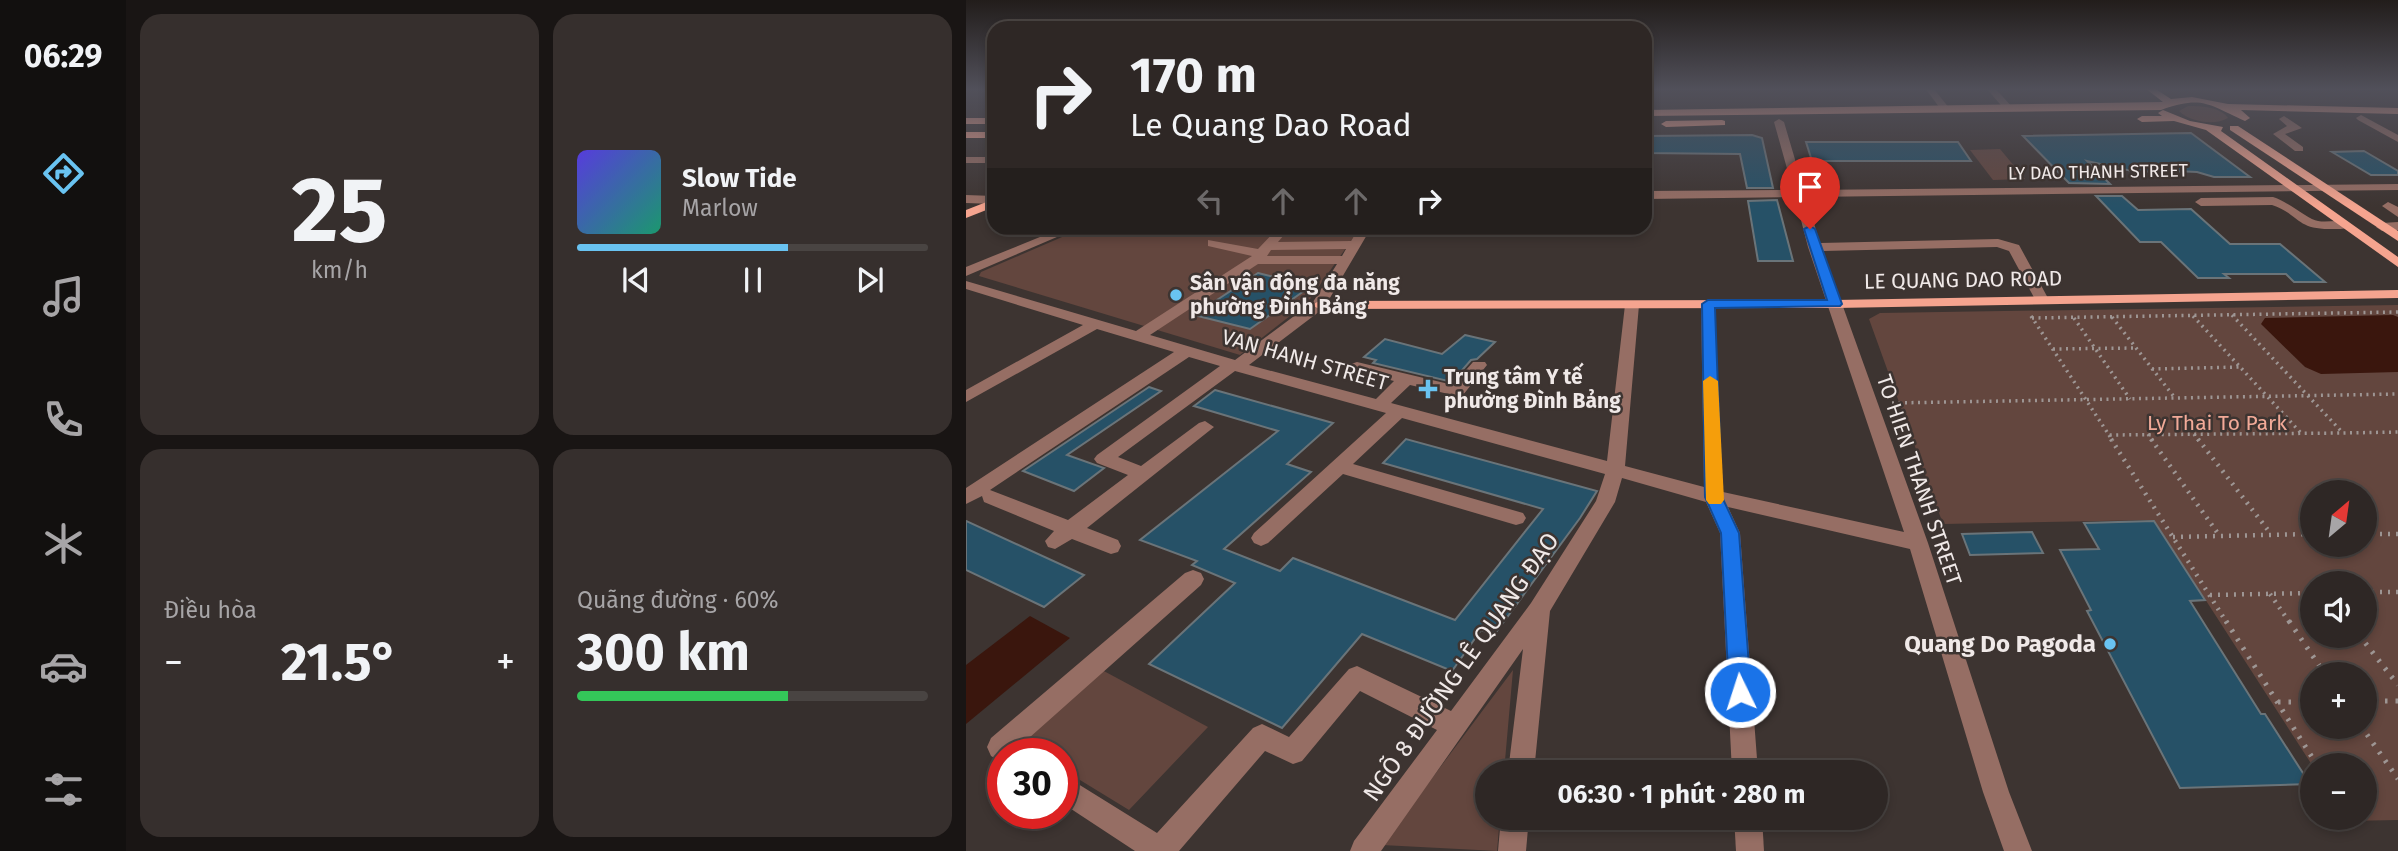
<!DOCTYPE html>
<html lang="vi">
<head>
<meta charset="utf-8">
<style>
  :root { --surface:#2e2725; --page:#362f2d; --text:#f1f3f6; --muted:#a7a5a7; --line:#494442; --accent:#69c3f1 }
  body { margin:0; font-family:"Fira Sans",sans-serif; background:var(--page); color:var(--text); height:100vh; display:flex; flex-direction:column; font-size:26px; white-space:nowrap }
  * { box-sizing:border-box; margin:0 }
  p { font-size:23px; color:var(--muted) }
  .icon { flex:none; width:38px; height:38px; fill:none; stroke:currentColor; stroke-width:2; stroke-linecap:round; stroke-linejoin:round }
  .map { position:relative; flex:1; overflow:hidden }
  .details { display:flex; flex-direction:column; gap:14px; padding:14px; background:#191514; width:840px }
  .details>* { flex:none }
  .banner { position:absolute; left:21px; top:21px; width:665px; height:214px; border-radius:21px; box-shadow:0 4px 10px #0003,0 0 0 2px var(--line); background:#2e2725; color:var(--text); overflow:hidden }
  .needle { width:46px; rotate:29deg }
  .buttons { position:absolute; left:1334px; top:480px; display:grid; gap:14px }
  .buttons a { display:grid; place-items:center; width:77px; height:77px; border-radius:50%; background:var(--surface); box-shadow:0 4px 10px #0003,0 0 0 2px var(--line); font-size:35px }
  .speed { position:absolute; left:21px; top:738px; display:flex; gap:14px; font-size:35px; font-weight:700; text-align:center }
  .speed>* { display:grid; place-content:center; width:91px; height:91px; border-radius:50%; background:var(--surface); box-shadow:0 4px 10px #0003,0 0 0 2px var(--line); line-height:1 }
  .speed .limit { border:10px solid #d22; background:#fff; color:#111 }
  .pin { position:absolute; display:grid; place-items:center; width:60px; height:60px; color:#fff; margin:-72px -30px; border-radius:50% 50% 50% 0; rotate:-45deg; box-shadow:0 0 7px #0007 }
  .pin .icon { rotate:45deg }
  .me { position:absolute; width:77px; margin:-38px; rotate:356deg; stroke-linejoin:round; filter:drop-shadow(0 0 5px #0008) }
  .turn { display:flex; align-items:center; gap:24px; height:147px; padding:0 28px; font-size:32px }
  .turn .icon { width:91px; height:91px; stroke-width:2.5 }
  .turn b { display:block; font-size:49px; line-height:60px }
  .lanes { display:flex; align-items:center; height:66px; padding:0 28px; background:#0003; justify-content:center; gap:35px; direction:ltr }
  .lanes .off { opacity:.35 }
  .big { font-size:52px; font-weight:700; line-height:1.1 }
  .details .tile { flex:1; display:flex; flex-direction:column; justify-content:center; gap:10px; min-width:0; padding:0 24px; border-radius:21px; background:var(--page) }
  .details .dial { align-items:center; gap:0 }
  .dial b { font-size:91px; line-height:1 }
  .song { display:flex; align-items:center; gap:21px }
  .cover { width:84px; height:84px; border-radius:10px; background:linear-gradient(135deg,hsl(250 70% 55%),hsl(160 70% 35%)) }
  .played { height:7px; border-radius:4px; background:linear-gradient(90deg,var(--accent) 60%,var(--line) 60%) }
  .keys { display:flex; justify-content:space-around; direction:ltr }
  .heat { display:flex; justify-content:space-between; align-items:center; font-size:38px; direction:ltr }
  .charge { height:10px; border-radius:5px; background:linear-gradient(90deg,#34c759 60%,var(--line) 0) }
  .details .tiles { flex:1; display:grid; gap:14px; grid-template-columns:repeat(2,1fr) }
  .trip { position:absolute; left:509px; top:760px; width:413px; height:70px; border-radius:35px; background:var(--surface); box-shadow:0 4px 10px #0003,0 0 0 2px var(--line); font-weight:700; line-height:70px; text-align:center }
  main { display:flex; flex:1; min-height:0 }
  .tab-bar { display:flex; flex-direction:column; width:126px; justify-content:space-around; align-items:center; background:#12100f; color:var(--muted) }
  .tab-bar .icon { width:49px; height:49px }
  .tab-bar .on { color:var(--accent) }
  .tab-bar b { font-size:32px; color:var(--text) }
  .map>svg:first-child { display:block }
  .green { fill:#63463e; fill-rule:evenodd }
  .water { fill:#3a160d }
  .building { fill:#265167; stroke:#6a7479; stroke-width:2 }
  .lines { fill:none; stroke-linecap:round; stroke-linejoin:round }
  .path-far2 { stroke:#9e9694; stroke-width:3.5; stroke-dasharray:2 4.5; stroke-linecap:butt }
  .path-far1 { stroke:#9e9694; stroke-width:4.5; stroke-dasharray:2 6; stroke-linecap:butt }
  .path { stroke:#9e9694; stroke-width:5; stroke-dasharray:2.5 8; stroke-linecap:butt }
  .minor { fill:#966e64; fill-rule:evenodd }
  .major { fill:#f5a48f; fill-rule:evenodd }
  .route { fill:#1a73e8; stroke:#114b97; stroke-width:2 }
  .slow { fill:#f59e0b }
  .poi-dot { fill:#69c3f1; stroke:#3d3431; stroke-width:2.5 }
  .labels { text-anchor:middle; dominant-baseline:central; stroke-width:5; stroke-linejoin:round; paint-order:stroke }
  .far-street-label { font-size:18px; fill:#f0e9e8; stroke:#3d3431 }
  .street-label { font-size:21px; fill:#f0e9e8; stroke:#3d3431 }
  .poi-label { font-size:21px; font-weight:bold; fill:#f0e9e8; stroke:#3d3431; text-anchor:start }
  .park-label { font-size:21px; fill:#f2aa98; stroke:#3d3431 }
  .near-poi-label { font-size:24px; font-weight:bold; fill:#f0e9e8; stroke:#3d3431; text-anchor:end }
  .near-street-label { font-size:24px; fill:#f0e9e8; stroke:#3d3431 }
</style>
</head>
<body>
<main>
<nav class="tab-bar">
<b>06:29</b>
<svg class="icon on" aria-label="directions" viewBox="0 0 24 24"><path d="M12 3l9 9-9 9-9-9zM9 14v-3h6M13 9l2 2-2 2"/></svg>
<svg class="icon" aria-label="music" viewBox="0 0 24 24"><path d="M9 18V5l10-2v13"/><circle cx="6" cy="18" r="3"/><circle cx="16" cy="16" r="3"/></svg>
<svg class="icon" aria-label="phone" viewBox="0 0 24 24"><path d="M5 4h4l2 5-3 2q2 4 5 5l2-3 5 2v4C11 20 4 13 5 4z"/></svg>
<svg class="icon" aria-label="climate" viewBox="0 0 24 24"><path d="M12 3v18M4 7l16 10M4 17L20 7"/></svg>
<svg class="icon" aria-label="car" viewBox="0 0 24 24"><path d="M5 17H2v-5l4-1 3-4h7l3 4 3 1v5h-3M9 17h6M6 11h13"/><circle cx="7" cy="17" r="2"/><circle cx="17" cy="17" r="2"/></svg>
<svg class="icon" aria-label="filters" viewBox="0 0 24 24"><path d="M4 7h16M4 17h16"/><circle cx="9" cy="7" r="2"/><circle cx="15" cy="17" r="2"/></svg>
</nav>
<section class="details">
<div class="tiles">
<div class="tile dial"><b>25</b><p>km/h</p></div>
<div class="tile">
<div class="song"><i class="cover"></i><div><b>Slow Tide</b><p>Marlow</p></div></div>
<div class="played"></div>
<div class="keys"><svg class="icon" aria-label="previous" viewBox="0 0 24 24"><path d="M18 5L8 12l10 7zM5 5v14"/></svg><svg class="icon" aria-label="pause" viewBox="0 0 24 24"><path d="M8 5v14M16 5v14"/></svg><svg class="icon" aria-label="next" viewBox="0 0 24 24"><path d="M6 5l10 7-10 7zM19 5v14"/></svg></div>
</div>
<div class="tile"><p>Điều hòa</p>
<div class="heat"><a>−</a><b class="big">21.5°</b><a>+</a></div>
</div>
<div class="tile"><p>Quãng đường · 60%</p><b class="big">300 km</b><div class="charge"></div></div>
</div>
</section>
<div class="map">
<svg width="1432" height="851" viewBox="0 0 1432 851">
  <rect width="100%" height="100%" fill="#3d3431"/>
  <!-- green -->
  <g class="green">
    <path d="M1222,106c14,0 32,1 40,12 -13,8 -38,4 -49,-7z"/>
    <polygon points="1034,149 1059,179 1027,180 1004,150"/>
    <polygon points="117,228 394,228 342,302 274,355 13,276 15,272"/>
    <path d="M1432,305v515l-51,1 -2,-4h19v-52h-52l-158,-245 -211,4 -74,-205 11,-6zM1346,492h52v52h-52zM1346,583h52v52h-52zM1346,674h52v52h-52z"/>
    <polygon points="136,670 242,727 163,810 96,769 96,754 72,754 53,743"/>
    <polygon points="547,670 538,772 522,772 522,817 534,817 531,851 416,845"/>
  </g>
  <!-- water -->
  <g class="water">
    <polygon points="1427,315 1432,317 1432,372 1355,374 1339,367 1295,324 1299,318"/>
    <polygon points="64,616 104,638 0,724 0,665"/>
  </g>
  <!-- building -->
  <g class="building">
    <polygon points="1225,133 1284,177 1248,177 1231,172 1188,170 1175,173 1121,161 1144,184 1103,183 1057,136"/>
    <polygon points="786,135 796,138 807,188 781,188 774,154 679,153 679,136"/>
    <polygon points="840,142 992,142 1005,161 846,161"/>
    <polygon points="1398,151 1432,171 1432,175 1405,175 1366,152"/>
    <polygon points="1130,196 1156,196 1172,210 1225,209 1264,244 1314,244 1359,282 1328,282 1320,274 1258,274 1263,278 1232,278 1195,242 1174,242"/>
    <polygon points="811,200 827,261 792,261 782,201"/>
    <polygon points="292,273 345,286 284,329 228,315"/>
    <polygon points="499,335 529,342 511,359 505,360 486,382 407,363 410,360 398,357 419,339 476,354"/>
    <polygon points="183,387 195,391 101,455 138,468 108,491 57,471"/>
    <polygon points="249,390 367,423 321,464 345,472 258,549 314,571 327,558 489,620 577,509 417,463 440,439 631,491 614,518 528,635 515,630 486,671 396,634 316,728 183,664 269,583 226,565 231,561 174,540 312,431 228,406"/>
    <polygon points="0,521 118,575 78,607 0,570"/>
    <polygon points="1188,521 1239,600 1224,601 1295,714 1299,714 1344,784 1214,788 1121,611 1125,610 1094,550 1133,549 1118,523"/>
    <polygon points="1066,532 1077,553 1004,555 996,534"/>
  </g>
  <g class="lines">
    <!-- path-far2 -->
    <g class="path-far2">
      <polyline points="1266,315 1377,433 1432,432"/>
      <polyline points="1065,316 1143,435 1377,433"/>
      <polyline points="1227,316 1335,433"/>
      <polyline points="1146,317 1209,398"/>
      <polyline points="1066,318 1432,312"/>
      <polyline points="1108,318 1164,399"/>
      <polyline points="1087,349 1169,348"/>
      <polyline points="1186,369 1274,367"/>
      <polyline points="926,403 1432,394"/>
      <polyline points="1182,434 1187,441"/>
      <polyline points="1228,434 1233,441"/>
      <polyline points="1143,435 1147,441"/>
    </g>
    <!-- path-far1 -->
    <g class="path-far1">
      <polyline points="1145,439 1261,623"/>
      <polyline points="1185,439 1253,535"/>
      <polyline points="1232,439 1305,534"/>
      <polyline points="1398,534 1432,534"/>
      <polyline points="1207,537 1346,534"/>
      <polyline points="1398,592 1432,592"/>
      <polyline points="1304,594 1324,623"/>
      <polyline points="1244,595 1346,593"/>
    </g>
    <!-- path -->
    <g class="path">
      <polyline points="1260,621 1351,765"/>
      <polyline points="1323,621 1359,674"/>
      <polyline points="1393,635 1432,685"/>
      <polyline points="1398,701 1432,701"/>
      <polyline points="1312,702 1346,702"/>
      <polyline points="1395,726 1432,779"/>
    </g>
    <!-- minor -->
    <g class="minor">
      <polygon points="959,88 967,88 984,109 982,111 976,111"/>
      <polygon points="1020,88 1029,88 1046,107 1046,111 1040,111"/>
      <polygon points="1395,115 1432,135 1432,142 1392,120 1390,118"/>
      <polygon points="1318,116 1336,128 1319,134 1337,147 1337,151 1329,151 1307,134 1321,126 1313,119"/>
      <path d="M813,119l5,3 20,68 594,-6v6l-592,7 14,46 178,-4 21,6 30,55 -2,3h-10l-28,-52 -12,-4 -174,4 105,292 81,249 23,59h-28l-21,-59 -73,-243 -182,-42 12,26 18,239h-26l-12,-239 -14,-31 -84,-24 -7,24 -65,109 -16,161h-26l15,-123 -142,202h-31l4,-10 83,-111 -77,-39 -58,70 -9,3 -28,-13 -86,100h-44l-73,-48v-29l95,59 96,-105 9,-4 27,13 60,-68 8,-3 94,45 80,-108 65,-102 9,-27 -203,-56 -49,46 170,49 3,5 -3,5 -7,2 -173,-51 -75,69 -7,3 -7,-3 -3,-5 3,-5 132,-120 -151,-42 -117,86 23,9 58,-43 6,-2 9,6 -127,101 31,12 3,6 -3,6 -7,2 -39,-15 -17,10 -7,-2 -3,-6 9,-10 -70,-29 -2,-6 -16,8v-16l208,-136 -77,-23 -131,73v-12l117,-65 -117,-36v-8l170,50 116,-75 -44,-10v-6l50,9 20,-21h12l-12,14 73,-1 8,-13h12l-47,80 -75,57 127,34 18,-18 -43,-11 -2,-3 2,-3 6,-2 96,23 20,-23h12l2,3 -24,30 -6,1 -47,-11 -19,18 216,58 18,-156 7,-4 5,1 2,3 -14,161 79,21 -3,-183 2,-3h10l10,191 181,40 -96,-285 -13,-50 -150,2v-8l148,-1 -19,-68zM380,249l-4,7h-75l4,-6zM292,264h79l-24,38 -78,58 -85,-25zM223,357l31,9 -123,89 -3,4 3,4 31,12 -60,45 -78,-30z"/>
      <rect x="0" y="157" width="28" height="6"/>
      <polygon points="0,195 28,196 28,204 0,203"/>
      <path d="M1307,197c16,5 36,23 45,24 11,2 24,-3 33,4 -6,5 -13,4 -22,4 -33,0 -30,-15 -57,-24l-71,1 -6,-4 6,-4z"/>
      <polygon points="1422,202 1432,207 1432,217 1416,206"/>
      <polygon points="1432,222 1432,230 1416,231 1410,227 1416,223"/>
      <polygon points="96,228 112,228 0,276 0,267"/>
      <polygon points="227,570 235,573 238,579 235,585 54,746 58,754 37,754 37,763 25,756 21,747 25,738 219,573"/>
      <polygon points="535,817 563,817 560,851 532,851"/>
      <polygon points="768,817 796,817 798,851 770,851"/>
    </g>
    <!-- major -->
    <g class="major">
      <path d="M1179,88h9l17,11 21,-2 36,7 170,4v6l-157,-4 9,8 -5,3c-37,-16 -41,-26 -84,-11l-516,6v-6l518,-8z"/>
      <polygon points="1197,110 1224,121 1257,127 1255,131 1432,257 1432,267 1240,130 1208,121 1176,122 1171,119 1176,116 1196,116 1192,113"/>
      <rect x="0" y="118" width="28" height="6"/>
      <polygon points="756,120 759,121 759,125 700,127 695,124 700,121"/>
      <polygon points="1264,126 1272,126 1432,231 1432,241 1264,130"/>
      <rect x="0" y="132" width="28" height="6"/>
      <polygon points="28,199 28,207 0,218 0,210"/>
      <polygon points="1432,290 1432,298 869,308 353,309 346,305 353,301 869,300"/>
    </g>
  </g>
  <!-- sky -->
  <linearGradient id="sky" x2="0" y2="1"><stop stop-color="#221d1b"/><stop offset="0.43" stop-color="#51505a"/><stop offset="1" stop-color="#51505a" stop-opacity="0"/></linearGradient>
  <rect width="1432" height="207" fill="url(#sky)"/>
  <!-- route -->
  <polygon class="route" points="844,226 849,229 876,304 874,306 749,308 756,497 773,533 785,692 782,699 774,702 766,699 763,692 755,533 739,497 736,304 742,300 861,300 838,229"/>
  <!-- slow -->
  <polygon class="slow" points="744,376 752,381 758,500 755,504 743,504 740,500 737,381"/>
  <!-- markers -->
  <g class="poi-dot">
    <circle cx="210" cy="295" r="7"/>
    <path d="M458.5 378.5h7v7h7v7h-7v7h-7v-7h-7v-7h7z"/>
    <circle cx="1144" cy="644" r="7"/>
  </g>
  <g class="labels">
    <!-- far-street labels -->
    <g class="far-street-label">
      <text transform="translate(1132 172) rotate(-1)">LY DAO THANH STREET</text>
    </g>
    <!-- street labels -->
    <g class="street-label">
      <text transform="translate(997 280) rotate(-1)">LE QUANG DAO ROAD</text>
      <text transform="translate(339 360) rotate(16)">VAN HANH STREET</text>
      <text transform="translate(953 480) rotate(71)">TO HIEN THANH STREET</text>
    </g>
    <!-- poi labels -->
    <g class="poi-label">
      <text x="224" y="283">Sân vận động đa năng<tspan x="224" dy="24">phường Đình Bảng</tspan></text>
      <text x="478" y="377">Trung tâm Y tế<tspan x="478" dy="24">phường Đình Bảng</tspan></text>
    </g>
    <!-- park labels -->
    <g class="park-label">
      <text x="1251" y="423">Ly Thai To Park</text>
    </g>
    <!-- near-poi labels -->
    <g class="near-poi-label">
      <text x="1130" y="644">Quang Do Pagoda</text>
    </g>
    <!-- near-street labels -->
    <g class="near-street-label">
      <text transform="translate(495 667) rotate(-55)">NGÕ 8 ĐƯỜNG LÊ QUANG ĐẠO</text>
    </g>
  </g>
</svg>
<div class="buttons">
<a><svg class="needle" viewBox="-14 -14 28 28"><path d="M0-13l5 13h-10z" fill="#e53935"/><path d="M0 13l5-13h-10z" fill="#a7a5a7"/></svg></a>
<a><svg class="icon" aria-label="sound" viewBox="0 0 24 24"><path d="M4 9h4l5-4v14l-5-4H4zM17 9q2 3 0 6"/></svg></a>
<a>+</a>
<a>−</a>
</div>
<div class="speed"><div class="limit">30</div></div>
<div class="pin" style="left:844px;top:229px;background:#d93025"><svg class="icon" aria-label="arrive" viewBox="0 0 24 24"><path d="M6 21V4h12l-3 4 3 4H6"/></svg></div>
<svg class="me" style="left:774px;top:692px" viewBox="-20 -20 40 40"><circle r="17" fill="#1a73e8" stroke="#fff" stroke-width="3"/><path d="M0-11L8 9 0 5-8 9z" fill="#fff"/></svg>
<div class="trip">06:30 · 1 phút · 280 m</div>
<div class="banner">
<div class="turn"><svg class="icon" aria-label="right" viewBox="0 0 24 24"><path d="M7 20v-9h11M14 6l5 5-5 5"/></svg><div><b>170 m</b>Le Quang Dao Road</div></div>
<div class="lanes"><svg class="icon off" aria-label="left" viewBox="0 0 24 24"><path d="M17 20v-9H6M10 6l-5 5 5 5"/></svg><svg class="icon off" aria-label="ahead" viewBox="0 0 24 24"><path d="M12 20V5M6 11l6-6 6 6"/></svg><svg class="icon off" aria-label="ahead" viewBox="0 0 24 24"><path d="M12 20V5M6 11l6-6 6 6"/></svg><svg class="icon" aria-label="right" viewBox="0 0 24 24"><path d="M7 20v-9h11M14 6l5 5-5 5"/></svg></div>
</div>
</div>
</main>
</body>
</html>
